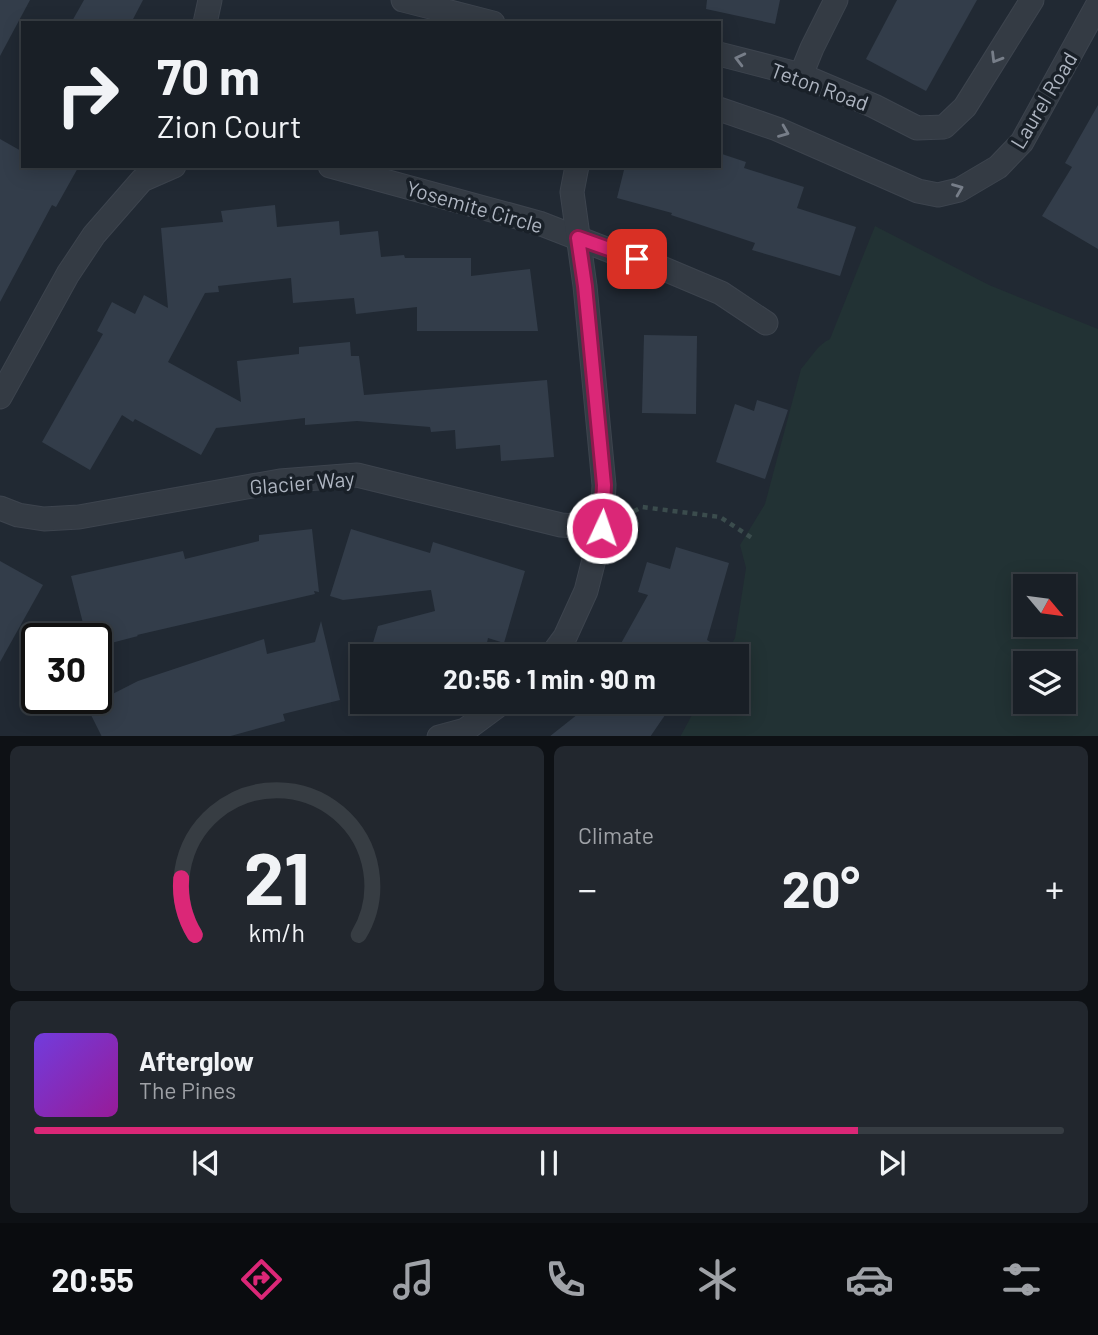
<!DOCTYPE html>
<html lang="en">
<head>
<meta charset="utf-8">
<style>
  :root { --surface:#191f26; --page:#22272e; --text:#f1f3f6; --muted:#9fa2a7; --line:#373d43; --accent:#db2777 }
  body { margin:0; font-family:Barlow,sans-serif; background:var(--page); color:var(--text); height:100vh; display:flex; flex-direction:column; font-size:26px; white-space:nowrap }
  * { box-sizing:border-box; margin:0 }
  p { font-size:23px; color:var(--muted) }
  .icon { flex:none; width:38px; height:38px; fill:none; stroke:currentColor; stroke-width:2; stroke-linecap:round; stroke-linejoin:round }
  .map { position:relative; height:736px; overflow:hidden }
  .side { display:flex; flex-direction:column; gap:10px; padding:10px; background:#0e1115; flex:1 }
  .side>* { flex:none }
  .banner { position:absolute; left:21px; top:21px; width:700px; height:147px; border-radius:0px; box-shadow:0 4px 18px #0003,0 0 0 2px var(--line); background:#191f26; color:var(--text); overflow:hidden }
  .needle { width:46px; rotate:119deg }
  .fabs { position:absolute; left:1013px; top:574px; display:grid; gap:14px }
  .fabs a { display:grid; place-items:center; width:63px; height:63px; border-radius:0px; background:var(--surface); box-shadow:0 4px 18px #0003,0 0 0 2px var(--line); font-size:35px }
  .speed { position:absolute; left:21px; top:623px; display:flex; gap:14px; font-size:35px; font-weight:700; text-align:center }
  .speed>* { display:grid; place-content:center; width:91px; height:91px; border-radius:50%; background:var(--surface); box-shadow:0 4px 18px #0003,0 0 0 2px var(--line); line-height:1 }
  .speed .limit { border:4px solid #111; border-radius:10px; background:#fff; color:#111 }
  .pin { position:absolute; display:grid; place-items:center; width:60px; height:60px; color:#fff; margin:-30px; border-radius:14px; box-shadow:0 4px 10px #0006 }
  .me { position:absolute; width:77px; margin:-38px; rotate:3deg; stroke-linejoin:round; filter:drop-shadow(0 0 5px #0008) }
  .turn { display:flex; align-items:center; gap:24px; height:147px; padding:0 21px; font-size:32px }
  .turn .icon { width:91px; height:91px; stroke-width:2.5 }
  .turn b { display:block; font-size:49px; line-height:60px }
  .big { font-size:52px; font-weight:700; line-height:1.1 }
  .side .card { flex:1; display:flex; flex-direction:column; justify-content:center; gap:10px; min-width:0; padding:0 24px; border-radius:10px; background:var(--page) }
  .side .dial { align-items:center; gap:0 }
  .dial svg { height:182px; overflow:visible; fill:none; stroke:var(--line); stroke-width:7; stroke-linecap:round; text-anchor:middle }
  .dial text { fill:var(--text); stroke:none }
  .song { display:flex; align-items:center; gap:21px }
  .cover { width:84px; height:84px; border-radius:10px; background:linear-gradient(135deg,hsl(260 70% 55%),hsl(300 70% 35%)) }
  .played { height:7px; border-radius:4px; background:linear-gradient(90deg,var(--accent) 80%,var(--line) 80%) }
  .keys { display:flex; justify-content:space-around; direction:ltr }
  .heat { display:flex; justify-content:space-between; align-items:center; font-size:38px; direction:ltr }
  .side .tiles { flex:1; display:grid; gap:10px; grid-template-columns:1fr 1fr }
  .card:last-child { grid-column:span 2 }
  .trip { position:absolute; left:350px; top:644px; width:399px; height:70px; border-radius:0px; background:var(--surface); box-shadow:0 4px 18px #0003,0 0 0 2px var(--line); font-weight:700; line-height:70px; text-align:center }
  .dock { display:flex; height:112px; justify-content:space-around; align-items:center; background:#0a0c0f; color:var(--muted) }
  .dock .icon { width:49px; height:49px }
  .dock .selected { color:var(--accent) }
  .dock b { font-size:32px; color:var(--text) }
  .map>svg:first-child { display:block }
  .green { fill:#223234; fill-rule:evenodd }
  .building { fill:#333d4a }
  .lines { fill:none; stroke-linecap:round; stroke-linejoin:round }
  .street-casing { stroke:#3d444e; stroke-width:25 }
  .path { stroke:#3b4c4d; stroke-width:4.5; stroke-dasharray:5 5; stroke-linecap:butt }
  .street { stroke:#343b44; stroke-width:23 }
  .oneway { stroke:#777e89 }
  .route-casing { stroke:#8e194d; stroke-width:18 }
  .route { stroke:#db2777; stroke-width:12 }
  .labels { text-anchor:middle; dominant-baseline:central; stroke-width:7; stroke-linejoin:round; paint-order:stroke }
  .street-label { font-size:21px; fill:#aeb5c1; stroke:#192028 }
</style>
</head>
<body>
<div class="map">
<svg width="1098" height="737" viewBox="0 0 1098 737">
  <rect width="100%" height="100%" fill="#212933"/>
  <!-- green -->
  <path class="green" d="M875,226l114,59 109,44v407l-418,1 19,-35h38v-46h-12l10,-18 11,-70 -6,-23 25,-41 36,-135c10,-11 16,-24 29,-30zM1026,586h38v39h-38zM1026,663h38v39h-38z"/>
  <!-- building -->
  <g class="building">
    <polygon points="0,0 30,0 0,56"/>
    <polygon points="84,0 143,0 131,23 71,23"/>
    <polygon points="707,0 780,0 775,24 706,9"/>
    <polygon points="897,0 977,0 926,91 866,59"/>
    <polygon points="1098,105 1098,249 1042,216 1072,167 1065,163"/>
    <polygon points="0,139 23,152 23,166 79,166 56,207 52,205 0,302"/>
    <polygon points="719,153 746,162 744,168 804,187 797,208 856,227 840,276 752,250 755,243 671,215 672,213 617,198 625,166 719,166"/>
    <polygon points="275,205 277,227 339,221 340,235 378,231 381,257 404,255 405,258 471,258 471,276 530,269 538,331 417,331 417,307 356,314 354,298 293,303 291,278 218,286 219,292 205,293 168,362 241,402 237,361 299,354 299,347 350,342 351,356 359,356 364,395 547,380 554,457 501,461 500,445 456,449 455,430 431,432 430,427 357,421 305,425 305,418 216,428 201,455 135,419 133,422 122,415 90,470 42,442 103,334 97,331 112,302 135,314 144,295 168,308 161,228 223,222 221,211"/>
    <polygon points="644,335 697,336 696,414 642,413"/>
    <polygon points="757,400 788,410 765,479 716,462 735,404 754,411"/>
    <polygon points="312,529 319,592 314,591 315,594 137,635 138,636 96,647 96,639 87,639 71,576 183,551 185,559 259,541 259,535"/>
    <polygon points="351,529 430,553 433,542 525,571 504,643 488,638 485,652 452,642 448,656 369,656 378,626 435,611 431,590 343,600 330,596"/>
    <polygon points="676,547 729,563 707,640 734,656 614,656 648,595 638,592 647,562 670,569"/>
    <polygon points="0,561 43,585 0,662"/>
    <polygon points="321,621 340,700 283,714 285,721 227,737 102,737 87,707 138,681 264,639 267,654 315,642"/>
    <polygon points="588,702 674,702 650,737 549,737 583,710"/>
  </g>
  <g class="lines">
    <defs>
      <g id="street">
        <polyline points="403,0 493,23"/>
        <polyline points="205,23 210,0"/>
        <polyline points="719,54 801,75 874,106 917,128 944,127 965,107 1032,0"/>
        <polyline points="801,75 812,48 836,0"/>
        <polyline points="719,109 777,129 918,191 938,195 959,190 998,167 1022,142 1098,4"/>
        <polyline points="330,166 539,223 616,253 657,266 721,293 766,323"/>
        <polyline points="0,397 68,274 94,235 142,180 174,166"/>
        <polyline points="0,508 18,515 44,519 79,517 280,481 357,475 561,525 602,528"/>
        <polyline points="551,656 565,637 586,591 602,528 604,485 585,286 572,192 577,166"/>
        <polyline points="439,737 465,730 503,702"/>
      </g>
    </defs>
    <!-- street casing -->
    <use href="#street" class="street-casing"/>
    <!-- path -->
    <polyline class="path" points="625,516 642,507 720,517 755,540"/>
    <!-- street -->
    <use href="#street" class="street"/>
  </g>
  <!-- one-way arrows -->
  <defs><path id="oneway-chevron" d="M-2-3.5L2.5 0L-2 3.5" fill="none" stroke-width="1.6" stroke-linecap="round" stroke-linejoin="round" transform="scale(1.75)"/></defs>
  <g class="oneway">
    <use href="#oneway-chevron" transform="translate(996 58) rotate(121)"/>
    <use href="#oneway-chevron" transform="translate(740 59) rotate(-166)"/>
    <use href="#oneway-chevron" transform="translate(784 132) rotate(22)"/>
    <use href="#oneway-chevron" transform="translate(958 189) rotate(-22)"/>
  </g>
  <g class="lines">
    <defs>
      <polyline id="route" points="602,528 604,485 585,286 578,238 637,259"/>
    </defs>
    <!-- route casing -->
    <use href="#route" class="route-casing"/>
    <!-- route -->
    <use href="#route" class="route"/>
  </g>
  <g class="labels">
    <!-- street labels -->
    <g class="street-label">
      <text transform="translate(820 86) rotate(20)">Teton Road</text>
      <text transform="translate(1043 100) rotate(-59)">Laurel Road</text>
      <text transform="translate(475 206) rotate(16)">Yosemite Circle</text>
      <text transform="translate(302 482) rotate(-5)">Glacier Way</text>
    </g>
  </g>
</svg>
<div class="fabs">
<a><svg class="needle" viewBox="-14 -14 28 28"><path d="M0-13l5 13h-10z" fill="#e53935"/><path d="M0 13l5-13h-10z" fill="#9fa2a7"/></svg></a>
<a><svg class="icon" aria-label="layers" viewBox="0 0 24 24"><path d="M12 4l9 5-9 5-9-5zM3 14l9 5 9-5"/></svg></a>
</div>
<div class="speed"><div class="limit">30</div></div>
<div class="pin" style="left:637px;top:259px;background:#d93025"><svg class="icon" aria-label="arrive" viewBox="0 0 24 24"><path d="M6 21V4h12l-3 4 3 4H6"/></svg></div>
<svg class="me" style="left:602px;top:528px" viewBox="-20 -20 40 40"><circle r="17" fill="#db2777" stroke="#fff" stroke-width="3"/><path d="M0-11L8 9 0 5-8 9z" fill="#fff"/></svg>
<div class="trip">20:56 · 1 min · 90 m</div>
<div class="banner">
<div class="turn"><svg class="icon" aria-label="right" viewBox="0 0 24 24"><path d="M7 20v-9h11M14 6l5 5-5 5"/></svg><div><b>70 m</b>Zion Court</div></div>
</div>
</div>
<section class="side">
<div class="tiles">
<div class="card dial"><svg viewBox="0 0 100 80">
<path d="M14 69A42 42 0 1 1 86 69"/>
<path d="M14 69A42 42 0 0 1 8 44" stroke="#db2777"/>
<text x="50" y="56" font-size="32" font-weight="700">21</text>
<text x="50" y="72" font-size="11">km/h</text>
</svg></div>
<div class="card"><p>Climate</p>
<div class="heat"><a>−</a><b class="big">20°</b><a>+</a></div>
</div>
<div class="card">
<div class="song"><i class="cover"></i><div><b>Afterglow</b><p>The Pines</p></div></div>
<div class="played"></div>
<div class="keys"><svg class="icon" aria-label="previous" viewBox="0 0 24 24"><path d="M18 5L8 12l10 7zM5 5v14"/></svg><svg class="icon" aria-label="pause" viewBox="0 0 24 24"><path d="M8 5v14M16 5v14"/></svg><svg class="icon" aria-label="next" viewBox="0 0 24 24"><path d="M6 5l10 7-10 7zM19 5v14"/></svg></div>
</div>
</div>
</section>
<nav class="dock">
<b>20:55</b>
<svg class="icon selected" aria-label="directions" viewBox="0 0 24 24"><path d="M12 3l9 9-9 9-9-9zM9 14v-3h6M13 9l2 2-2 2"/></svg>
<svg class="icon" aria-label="music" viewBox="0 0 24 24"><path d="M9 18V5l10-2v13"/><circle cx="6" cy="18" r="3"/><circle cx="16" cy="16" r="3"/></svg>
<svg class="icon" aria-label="phone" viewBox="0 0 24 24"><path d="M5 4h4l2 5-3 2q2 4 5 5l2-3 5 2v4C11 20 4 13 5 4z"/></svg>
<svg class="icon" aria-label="climate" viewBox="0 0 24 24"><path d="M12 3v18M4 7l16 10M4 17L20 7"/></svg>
<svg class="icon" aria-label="car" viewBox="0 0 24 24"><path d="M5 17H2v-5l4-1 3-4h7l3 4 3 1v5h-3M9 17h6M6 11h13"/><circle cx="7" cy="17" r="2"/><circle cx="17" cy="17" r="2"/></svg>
<svg class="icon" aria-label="filters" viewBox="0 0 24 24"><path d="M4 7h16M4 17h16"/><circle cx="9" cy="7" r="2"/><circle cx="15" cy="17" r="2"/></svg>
</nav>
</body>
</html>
